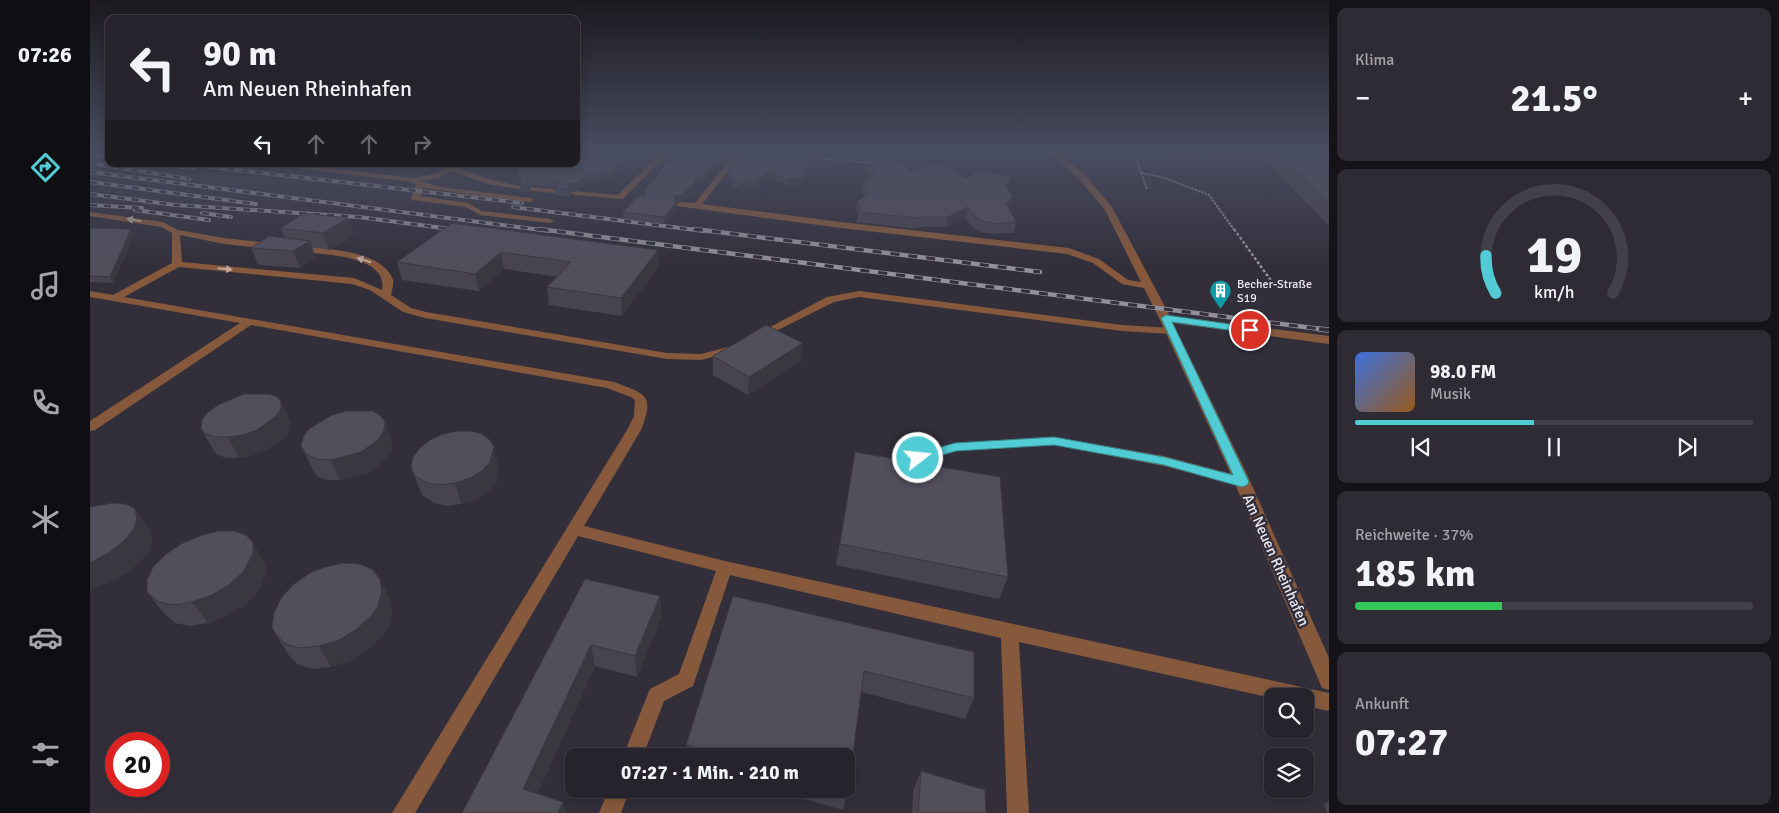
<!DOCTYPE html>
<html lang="de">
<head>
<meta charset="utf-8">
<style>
  :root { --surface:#26232c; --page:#2e2b34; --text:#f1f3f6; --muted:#a4a4a9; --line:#424048; --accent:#51ccd4 }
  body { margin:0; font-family:Signika,sans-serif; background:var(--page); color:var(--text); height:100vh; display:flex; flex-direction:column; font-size:19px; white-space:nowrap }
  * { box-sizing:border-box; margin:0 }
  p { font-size:16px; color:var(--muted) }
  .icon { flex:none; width:28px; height:28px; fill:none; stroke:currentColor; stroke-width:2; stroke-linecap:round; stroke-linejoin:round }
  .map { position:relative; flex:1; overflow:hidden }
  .panel { display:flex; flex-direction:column; gap:8px; padding:8px; background:#151318; width:450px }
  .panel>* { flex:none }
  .hud { position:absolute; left:15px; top:15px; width:475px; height:152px; border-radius:10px; box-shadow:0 2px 12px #0003,0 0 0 1px var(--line); background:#26232c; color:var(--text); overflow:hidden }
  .buttons { position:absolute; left:1174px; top:688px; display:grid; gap:10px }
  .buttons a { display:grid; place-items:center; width:50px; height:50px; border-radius:10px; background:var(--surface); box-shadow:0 2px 12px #0003,0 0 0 1px var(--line); font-size:25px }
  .speed { position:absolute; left:15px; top:732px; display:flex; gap:10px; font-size:25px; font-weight:700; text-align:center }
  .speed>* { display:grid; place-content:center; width:65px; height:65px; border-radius:50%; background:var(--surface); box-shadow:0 2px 12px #0003,0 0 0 1px var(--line); line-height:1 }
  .speed .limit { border:8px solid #d22; background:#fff; color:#111 }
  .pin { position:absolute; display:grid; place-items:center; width:42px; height:42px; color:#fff; margin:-21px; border:2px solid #fff; border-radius:50%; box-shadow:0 1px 5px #0007 }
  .me { position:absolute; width:55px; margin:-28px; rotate:74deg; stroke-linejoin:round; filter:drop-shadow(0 0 4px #0008) }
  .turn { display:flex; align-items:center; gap:18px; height:105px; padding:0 15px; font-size:22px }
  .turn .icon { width:65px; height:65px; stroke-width:2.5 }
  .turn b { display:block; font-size:35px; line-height:42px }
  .lanes { display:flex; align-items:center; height:48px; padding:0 15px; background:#0003; justify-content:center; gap:25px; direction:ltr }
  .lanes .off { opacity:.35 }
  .big { font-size:38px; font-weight:700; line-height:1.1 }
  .panel .tile { flex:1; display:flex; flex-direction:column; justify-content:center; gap:8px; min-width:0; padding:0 18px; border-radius:10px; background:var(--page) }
  .panel .dial { align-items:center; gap:0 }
  .dial svg { height:130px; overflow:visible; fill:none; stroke:var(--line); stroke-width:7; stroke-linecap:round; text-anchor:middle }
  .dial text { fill:var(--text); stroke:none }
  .song { display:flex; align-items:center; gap:15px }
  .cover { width:60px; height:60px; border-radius:8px; background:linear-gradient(135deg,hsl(220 70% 55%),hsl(30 70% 35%)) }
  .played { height:5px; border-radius:2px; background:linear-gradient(90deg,var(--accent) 45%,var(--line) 45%) }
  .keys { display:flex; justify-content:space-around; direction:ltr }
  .heat { display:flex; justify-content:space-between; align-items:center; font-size:28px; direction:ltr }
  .charge { height:8px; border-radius:4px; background:linear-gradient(90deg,#34c759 37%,var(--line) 0) }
  .trip { position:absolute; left:475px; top:748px; width:290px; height:50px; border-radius:10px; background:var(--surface); box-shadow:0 2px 12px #0003,0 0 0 1px var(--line); font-weight:700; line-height:50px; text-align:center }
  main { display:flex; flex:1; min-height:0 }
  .tabs { display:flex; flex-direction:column; width:90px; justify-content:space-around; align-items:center; background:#0f0e12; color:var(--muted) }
  .tabs .icon { width:35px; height:35px }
  .tabs .active { color:var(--accent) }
  .tabs b { font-size:22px; color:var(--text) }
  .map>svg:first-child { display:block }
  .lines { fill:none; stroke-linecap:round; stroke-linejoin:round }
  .path-far1 { stroke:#93919b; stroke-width:2; stroke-dasharray:2.5 1; stroke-linecap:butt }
  .path { stroke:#93919b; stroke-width:2.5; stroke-dasharray:3 2; stroke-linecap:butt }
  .service { fill:#86593d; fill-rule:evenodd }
  .minor { fill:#86593d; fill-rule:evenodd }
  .tertiary { fill:#86593d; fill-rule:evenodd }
  .rail-far2-casing { stroke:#92909a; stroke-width:4 }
  .rail-far1-casing { stroke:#92909a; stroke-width:4.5 }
  .rail-casing { stroke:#92909a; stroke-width:5.5 }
  .rail-far2 { stroke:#322f3b; stroke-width:2.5; stroke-dasharray:7; stroke-linecap:butt }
  .rail-far1 { stroke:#322f3b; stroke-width:3; stroke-dasharray:9; stroke-linecap:butt }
  .rail { stroke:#322f3b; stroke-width:4; stroke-dasharray:11; stroke-linecap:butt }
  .wall { fill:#47444f }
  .shaded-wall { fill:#393740 }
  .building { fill:#524f5c; stroke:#393740 }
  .oneway { fill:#bda8a0 }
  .route { fill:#51ccd4; stroke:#35858a }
  .labels { text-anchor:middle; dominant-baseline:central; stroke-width:5; stroke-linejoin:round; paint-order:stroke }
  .far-poi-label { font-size:12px; fill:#eae9f1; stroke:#322f3b; text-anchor:start }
  .street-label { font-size:15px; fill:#eae9f1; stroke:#322f3b }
</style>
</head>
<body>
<main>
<nav class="tabs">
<b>07:26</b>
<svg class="icon active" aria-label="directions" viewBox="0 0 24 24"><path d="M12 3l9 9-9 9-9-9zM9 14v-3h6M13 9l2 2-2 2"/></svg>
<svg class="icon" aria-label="music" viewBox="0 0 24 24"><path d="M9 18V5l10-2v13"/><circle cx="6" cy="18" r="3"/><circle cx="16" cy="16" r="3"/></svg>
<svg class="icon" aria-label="phone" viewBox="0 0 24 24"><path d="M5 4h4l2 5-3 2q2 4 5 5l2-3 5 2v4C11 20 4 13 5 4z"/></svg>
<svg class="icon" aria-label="climate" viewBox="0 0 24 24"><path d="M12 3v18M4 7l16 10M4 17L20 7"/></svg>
<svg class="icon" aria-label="car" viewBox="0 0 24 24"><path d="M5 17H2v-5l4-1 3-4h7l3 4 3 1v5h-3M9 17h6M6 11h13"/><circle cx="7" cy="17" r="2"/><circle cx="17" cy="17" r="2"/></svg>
<svg class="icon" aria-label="filters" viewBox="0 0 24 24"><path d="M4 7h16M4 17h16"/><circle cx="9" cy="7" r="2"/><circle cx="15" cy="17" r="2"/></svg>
</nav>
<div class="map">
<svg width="1239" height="813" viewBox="0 0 1239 813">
  <rect width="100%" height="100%" fill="#322f3b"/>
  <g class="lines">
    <!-- path-far1 -->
    <g class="path-far1">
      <polyline points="1045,154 1046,158"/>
      <polyline points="708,156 780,163"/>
      <polyline points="1047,160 1051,173 1072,177 1119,195 1145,231"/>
      <polyline points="1051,173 1057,189"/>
    </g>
    <!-- path -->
    <polyline class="path" points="1144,229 1182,282"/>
    <!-- service -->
    <g class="service">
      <polygon points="573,151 580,151 533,199 484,195 480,193 484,191 528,195"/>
      <polygon points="647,151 654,151 612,204 751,222 979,248 1009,259 1038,280 1059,283 1064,286 1059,289 1032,284 1003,263 977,254 751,228 587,206 586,204 590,202 605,203"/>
      <polygon points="184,164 204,164 324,178 344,174 366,164 374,164 368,168 403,180 432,187 428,189 398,184 362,171 349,178 330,181 351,187 440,198 444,200 440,202 333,188 330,196 378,203 392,211 460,219 464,221 460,223 390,215 376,207 322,200 321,198 326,185 322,182 188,166"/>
      <polygon points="440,187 465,189 469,191 465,193 443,191 440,191"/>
      <path d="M0,212l73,10 15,8 46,8 47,5 4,3 -4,3 -47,-5 -44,-9 2,27 172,16 28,12c7,-35 -61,-36 -83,-38l-4,-3 4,-3c26,3 84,4 94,34 1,4 -1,10 -2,15l20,13 15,4 241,41 34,1 31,-8 4,1 2,2 -2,2 -35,9 -34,-1 -242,-41 -22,-6 -33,-22 -18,-6 -173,-17 -55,30 490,85c32,12 41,13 27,48l-57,96 141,35 604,132v18l-24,-5v-10h-33v2l-253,-56 10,171h-22l-6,-175 -271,-63 -37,111 -29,15 -21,55h-20l27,-67 29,-15 37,-103 -138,-35 -163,277h-23l235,-383 7,-14 1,-16 -4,-3 -24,-9 -356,-63 -156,105 -5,1v-10l150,-98 -150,-26v-6l23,4 59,-32v-30l-11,-6 -71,-11z"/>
      <polygon points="769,291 1032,325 1081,328 1086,331 1081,334 1032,331 769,297 744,302 672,338 668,339 663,336 737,297"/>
      <polygon points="964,437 1074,456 1157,478 1159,482 1157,486 1152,487 1074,466 964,445 866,451 828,463 823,461 821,458 823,455 865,443"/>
      <polygon points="519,789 540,789 531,813 509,813"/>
    </g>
    <!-- minor -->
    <polygon class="minor" points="957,151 966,151 996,176 1022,207 1081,318 1079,320 1075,321 1069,318 1015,210 990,180"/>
    <!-- tertiary -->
    <polygon class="tertiary" points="1075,315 1239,336 1239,344 1083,323 1156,472 1239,658 1239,690 1232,688 1140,472 1069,318"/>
    <defs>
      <g id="rail-far2">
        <polyline points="0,155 19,158"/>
        <polyline points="0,163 99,179"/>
        <polyline points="68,164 104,168"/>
        <polyline points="96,164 432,203"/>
        <polyline points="0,172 459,231"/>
        <polyline points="0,182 166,204"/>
        <polyline points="0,194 86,205 269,217 368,230"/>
        <polyline points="0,205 52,208"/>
        <polyline points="423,207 614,231"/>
        <polyline points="45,210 119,220"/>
        <polyline points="112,213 141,217"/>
      </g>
      <g id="rail-far1">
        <polyline points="363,229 368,230"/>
        <polyline points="449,229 1238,330"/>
        <polyline points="604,229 950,272"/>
      </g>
      <polyline id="rail" points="1229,329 1239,330"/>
    </defs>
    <!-- rail-far2 casing -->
    <use href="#rail-far2" class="rail-far2-casing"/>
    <!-- rail-far1 casing -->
    <use href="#rail-far1" class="rail-far1-casing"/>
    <!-- rail casing -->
    <use href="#rail" class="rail-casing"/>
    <!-- rail-far2 -->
    <use href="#rail-far2" class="rail-far2"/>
    <!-- rail-far1 -->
    <use href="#rail-far1" class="rail-far1"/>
    <!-- rail -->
    <use href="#rail" class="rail"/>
  </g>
  <!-- wall -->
  <g class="wall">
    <polygon points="486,151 535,151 535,154 530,168 523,174 523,179 512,181 500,180 489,190 480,191 480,197 465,195 464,188 465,187 440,185 438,187 439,192 431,191 427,164"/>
    <polygon points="645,151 633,165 631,159 611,183 605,185 604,192 599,194 593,200 587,202 587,208 574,224 533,219 533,212 555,196 583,165 582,160"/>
    <polygon points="693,151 692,154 723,163 713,173 713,184 697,185 678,176 666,187 651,189 644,187 638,174 638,168"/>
    <polygon points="1048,151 1239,151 1239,226 1175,160 1110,155 1109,159 1049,153"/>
    <polygon points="778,160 821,172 875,179 922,176 920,186 917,189 923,197 920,207 919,208 926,222 924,233 903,234 891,232 882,227 875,217 856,227 827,227 827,229 767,222 768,215 766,211 767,201 775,197 772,191 774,182 781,177 776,170"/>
    <polygon points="258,218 264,235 239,250 222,247 226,258 210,268 168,265 161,248 195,238 191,228"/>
    <polygon points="362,223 568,250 569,266 532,316 459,305 457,287 467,277 414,269 389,291 312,280 307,262"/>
    <polygon points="0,228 44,235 23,283 0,282"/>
    <polygon points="654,338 711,361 658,395 623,375 623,356 654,339"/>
    <polygon points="201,422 200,429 195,437 177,450 163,455 149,458 137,458 127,455 123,449 111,429"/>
    <polygon points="302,442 302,451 296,459 279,473 250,480 237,480 227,476 221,466 211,446"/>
    <polygon points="765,452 918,577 909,599 746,565"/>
    <polygon points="321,466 409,468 406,483 397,492 386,499 371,504 357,506 344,503 332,495"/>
    <polygon points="163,543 175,564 176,575 166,593 153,606 136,616 118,623 100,626 85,623 74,613 57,592"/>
    <polygon points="290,579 300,600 302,612 298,627 292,636 278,650 260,661 241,667 222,669 207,664 198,654 185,633"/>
    <polygon points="495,579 570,596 571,617 547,677 505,666 447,794 372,813"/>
    <polygon points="643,596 884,698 875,719 771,692 758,791 753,810 679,789 756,789 756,756 597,756 596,745"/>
    <polygon points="831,771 896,813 822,813 823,791"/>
    <polygon points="1239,801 1239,813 1237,813 1234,805"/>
  </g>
  <!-- shaded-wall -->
  <g class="shaded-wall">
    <polygon points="534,151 535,151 535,154 530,168 523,174 523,179 512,181 511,174 523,167"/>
    <polygon points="640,151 645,151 633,165 633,159"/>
    <polygon points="631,154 631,159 611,183 605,185 604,192 599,194 593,200 587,202 587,208 574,224 574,217 585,196 598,188 604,179"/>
    <polygon points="723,157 723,163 713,173 713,168"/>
    <polygon points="679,170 678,176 666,187 651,189 651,182"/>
    <polygon points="500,173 500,180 489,190 480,191 478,184"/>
    <polygon points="922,176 920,186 912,196 915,186"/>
    <polygon points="714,177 713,184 697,185 697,179"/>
    <polygon points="439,178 440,185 438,187 437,180"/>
    <polygon points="923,197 920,207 914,213 916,203"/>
    <polygon points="878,207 875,217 856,227 858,217"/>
    <polygon points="258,218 264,235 239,250 233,233"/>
    <polygon points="41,229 44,235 23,283 20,277"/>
    <polygon points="220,241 226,258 210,268 203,251"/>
    <polygon points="568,250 569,266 532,316 531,298"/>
    <polygon points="411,252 414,269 389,291 385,274"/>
    <polygon points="713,343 711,361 658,395 659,377"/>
    <polygon points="191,402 201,422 200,429 195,437 177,450 163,455 149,458 138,437"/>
    <polygon points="295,422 302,442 302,451 296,459 279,473 250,480 241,460"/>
    <polygon points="404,447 409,468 406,483 397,492 386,499 371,504 365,483"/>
    <polygon points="45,509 60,530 62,539 60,550 50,562 37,573 19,583 0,590 0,563"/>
    <polygon points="163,543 175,564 176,575 166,593 153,606 136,616 118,623 102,602"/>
    <polygon points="290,579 300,600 302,612 298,627 292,636 278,650 260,661 241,667 229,646"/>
    <polygon points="570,596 571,617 547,677 545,656"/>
    <polygon points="501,645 505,666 440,809 433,789"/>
    <polygon points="473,802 476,813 468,813"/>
  </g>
  <!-- building -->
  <g class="building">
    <polygon points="486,151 534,151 530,162 523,167 522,172 511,174 500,173 488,183 478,184 479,190 464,188 470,183 464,180 439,178 437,180 438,186 430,185 433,179 429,178 427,164 486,164"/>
    <polygon points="594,151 640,151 633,159 631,154 611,177 604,179 604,185 598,188 593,194 585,196 584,198 587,202 574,217 533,212 548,196 555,196 555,189 566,178 576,161 583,166 582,160 587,152"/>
    <polygon points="651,151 690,151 688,153 723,157 713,168 714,177 697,179 679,170 666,181 651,182 644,181 638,168"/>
    <polygon points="1187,151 1239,151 1239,202"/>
    <polygon points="778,160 805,161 812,164 821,172 839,165 855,166 863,169 875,179 888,171 922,176 915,186 923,197 916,203 926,222 906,224 894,221 885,217 878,207 858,217 829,217 829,218 768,212 770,207 767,201 779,194 774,182 785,174"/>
    <polygon points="214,213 258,218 233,233 191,228"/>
    <polygon points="362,223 568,250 531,298 457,287 481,262 411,252 385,274 307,262"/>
    <polygon points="0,228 41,229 20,277 0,276"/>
    <polygon points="179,236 220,241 203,251 161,248"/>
    <polygon points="676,325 713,343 659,377 623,356 655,338 654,338"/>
    <polygon points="154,394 179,394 187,397 191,402 191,409 185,417 167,430 152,435 138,437 125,437 116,434 111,429 112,420 118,412 128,405"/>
    <polygon points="257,411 282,411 290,415 295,422 294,430 289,439 271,452 241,460 227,459 217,455 211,446 213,437 219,429 242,415"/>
    <polygon points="367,431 381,431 392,434 400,440 404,447 400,462 392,471 380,478 365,483 350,485 337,483 324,475 321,466 323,457 330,448 340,440 353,434"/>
    <polygon points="765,452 910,477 918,577 750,544"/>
    <polygon points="22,503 36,504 45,509 47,518 44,529 34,541 20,552 0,563 0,507"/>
    <polygon points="129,531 144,531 156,535 163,543 163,554 153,572 139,585 122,595 102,602 84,605 69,602 57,592 57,580 63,567 75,555 91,544 112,535"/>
    <polygon points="253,563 269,564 282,569 290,579 292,591 288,606 282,615 267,629 249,640 229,646 209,648 194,643 185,633 182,627 184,613 191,598 204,584 220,573 235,567"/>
    <polygon points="495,579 570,596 545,656 501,645 433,789 473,802 468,813 372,813"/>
    <polygon points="643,596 884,652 884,698 774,671 758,791 750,789 756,789 756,756 637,756 596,745"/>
    <polygon points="831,771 895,790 896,813 828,813"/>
  </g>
  <!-- one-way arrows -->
  <defs><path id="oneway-solid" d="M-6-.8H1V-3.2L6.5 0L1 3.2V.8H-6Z" transform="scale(1.25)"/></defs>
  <g class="oneway">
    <use href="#oneway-solid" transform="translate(44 220) rotate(-170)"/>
    <use href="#oneway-solid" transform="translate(274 260) rotate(-162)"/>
    <use href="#oneway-solid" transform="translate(135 269) rotate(5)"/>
  </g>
  <!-- sky -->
  <linearGradient id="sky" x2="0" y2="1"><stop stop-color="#1c1a20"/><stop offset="0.57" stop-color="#494d60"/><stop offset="1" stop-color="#494d60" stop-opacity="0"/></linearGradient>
  <rect width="1239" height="265" fill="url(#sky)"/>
  <!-- route -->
  <polygon class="route" points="1076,315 1160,327 1165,330 1160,333 1082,322 1159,482 1157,485 1152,487 1074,465 964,445 866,451 828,462 822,458 824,455 865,443 964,437 1074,457 1143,475 1071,318"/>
  <!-- icons -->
  <defs>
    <symbol id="building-pin" viewBox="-11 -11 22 30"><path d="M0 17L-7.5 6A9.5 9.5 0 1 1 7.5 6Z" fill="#0f9aa8" stroke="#322f3b"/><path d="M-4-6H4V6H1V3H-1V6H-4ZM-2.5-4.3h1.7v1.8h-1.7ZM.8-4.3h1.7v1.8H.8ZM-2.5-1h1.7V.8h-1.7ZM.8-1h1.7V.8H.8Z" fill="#fff"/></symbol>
  </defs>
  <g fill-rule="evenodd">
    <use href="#building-pin" x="1118" y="278" width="25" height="34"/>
  </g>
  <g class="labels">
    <!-- far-poi labels -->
    <g class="far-poi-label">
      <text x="1147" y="284">Becher-Straße<tspan x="1147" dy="14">S19</tspan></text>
    </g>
    <!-- street labels -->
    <g class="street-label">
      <text transform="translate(1186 560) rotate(66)">Am Neuen Rheinhafen</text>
    </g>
  </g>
</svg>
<div class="buttons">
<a><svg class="icon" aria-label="search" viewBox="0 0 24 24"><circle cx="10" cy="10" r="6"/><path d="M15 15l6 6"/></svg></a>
<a><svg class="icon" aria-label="layers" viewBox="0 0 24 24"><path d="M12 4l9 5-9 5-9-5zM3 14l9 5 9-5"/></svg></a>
</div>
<div class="speed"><div class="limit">20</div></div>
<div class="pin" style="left:1160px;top:330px;background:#d93025"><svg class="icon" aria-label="arrive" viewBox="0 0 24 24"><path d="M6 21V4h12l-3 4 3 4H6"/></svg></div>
<svg class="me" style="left:828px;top:458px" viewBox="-20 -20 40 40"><circle r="17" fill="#51ccd4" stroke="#fff" stroke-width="3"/><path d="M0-11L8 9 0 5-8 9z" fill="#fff"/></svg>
<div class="trip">07:27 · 1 Min. · 210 m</div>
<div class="hud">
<div class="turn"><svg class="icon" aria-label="left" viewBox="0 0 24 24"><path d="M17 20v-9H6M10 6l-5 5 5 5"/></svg><div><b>90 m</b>Am Neuen Rheinhafen</div></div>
<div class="lanes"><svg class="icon" aria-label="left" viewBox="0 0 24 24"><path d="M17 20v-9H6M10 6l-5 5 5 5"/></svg><svg class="icon off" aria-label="ahead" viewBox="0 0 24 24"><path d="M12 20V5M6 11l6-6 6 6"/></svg><svg class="icon off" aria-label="ahead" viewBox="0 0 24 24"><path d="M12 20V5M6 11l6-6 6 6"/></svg><svg class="icon off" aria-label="right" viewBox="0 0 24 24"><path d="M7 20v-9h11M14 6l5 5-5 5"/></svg></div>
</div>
</div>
<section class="panel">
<div class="tile"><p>Klima</p>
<div class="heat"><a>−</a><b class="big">21.5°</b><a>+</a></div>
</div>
<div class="tile dial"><svg viewBox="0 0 100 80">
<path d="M14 69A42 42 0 1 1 86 69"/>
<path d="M14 69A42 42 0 0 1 8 46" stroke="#51ccd4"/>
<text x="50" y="56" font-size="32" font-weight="700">19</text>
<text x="50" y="72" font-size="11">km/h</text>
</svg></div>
<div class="tile">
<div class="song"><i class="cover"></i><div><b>98.0 FM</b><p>Musik</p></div></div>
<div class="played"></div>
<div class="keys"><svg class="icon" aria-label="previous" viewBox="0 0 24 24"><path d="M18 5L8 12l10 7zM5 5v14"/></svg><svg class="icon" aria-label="pause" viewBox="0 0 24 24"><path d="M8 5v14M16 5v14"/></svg><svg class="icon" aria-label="next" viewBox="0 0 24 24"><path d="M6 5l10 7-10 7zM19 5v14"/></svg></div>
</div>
<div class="tile"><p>Reichweite · 37%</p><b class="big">185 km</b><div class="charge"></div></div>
<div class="tile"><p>Ankunft</p><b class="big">07:27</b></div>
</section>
</main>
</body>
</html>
